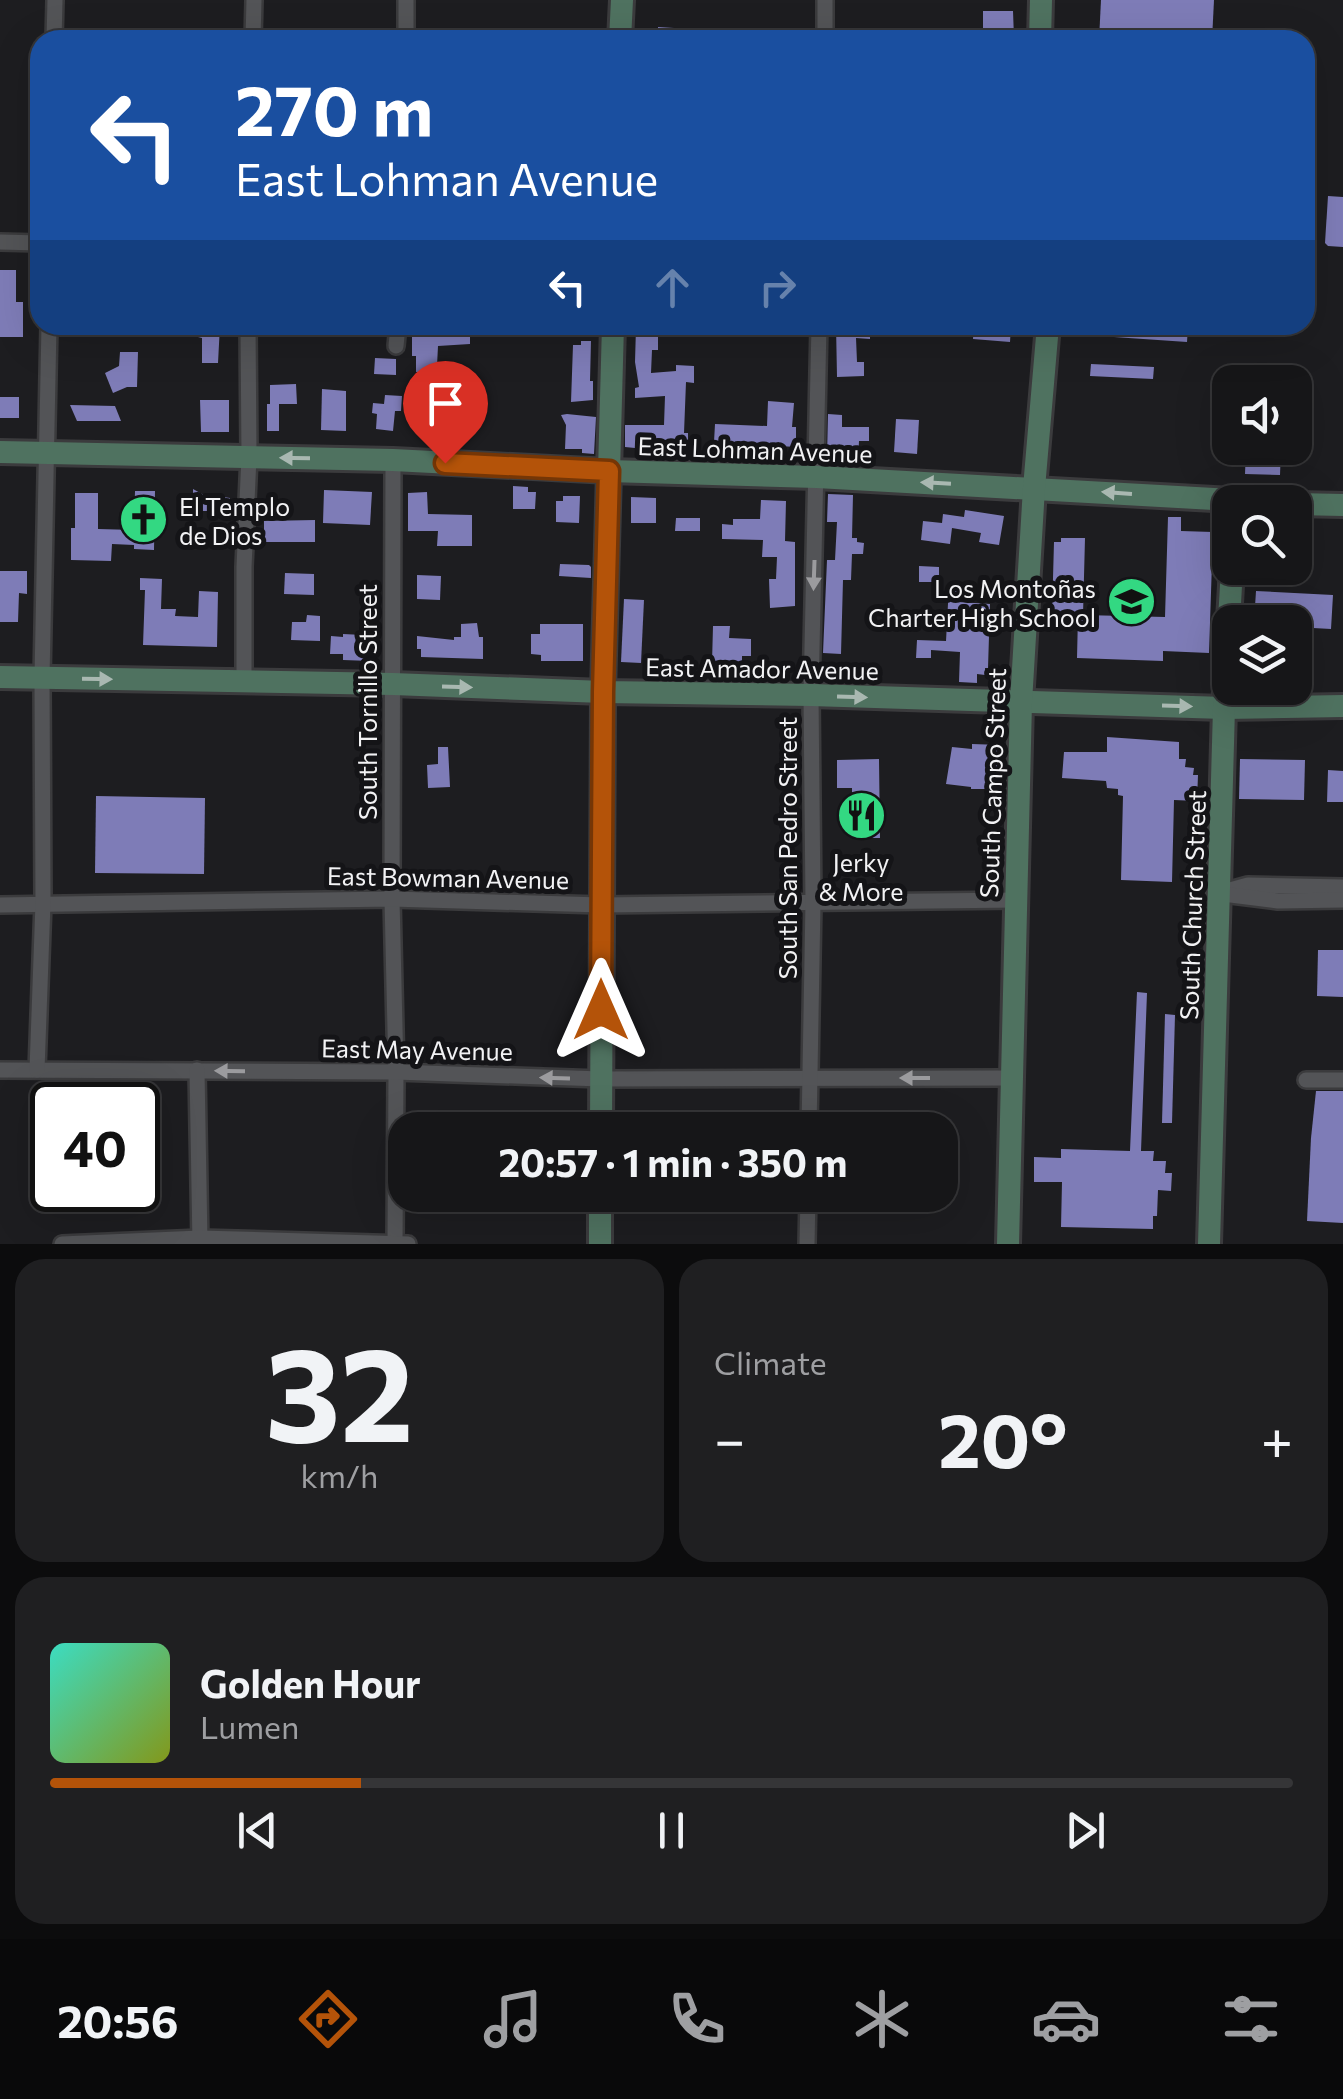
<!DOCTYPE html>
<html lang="en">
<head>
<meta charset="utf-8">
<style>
  :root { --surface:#161618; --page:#1f1f21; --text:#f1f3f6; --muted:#9e9fa2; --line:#353537; --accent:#b45309 }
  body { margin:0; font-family:Commissioner,sans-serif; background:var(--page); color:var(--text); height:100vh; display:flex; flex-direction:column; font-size:38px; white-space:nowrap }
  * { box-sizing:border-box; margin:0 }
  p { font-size:32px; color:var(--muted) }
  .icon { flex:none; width:55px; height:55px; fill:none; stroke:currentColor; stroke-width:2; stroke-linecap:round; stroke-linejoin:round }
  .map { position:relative; height:1244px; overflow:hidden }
  .side { display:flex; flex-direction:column; gap:15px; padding:15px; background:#0c0c0d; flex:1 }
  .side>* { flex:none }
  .banner { position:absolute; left:30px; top:30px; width:1285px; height:305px; border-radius:30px; box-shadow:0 10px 40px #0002,0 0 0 2px var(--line); background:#1a4fa0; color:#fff; overflow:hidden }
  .fabs { position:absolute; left:1212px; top:365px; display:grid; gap:20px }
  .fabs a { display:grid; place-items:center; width:100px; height:100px; border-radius:20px; background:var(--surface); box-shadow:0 10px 40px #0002,0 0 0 2px var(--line); font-size:50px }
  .speed { position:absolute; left:30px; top:1082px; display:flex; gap:20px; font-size:50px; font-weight:700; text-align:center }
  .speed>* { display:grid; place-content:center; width:130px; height:130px; border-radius:50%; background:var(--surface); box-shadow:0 10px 40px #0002,0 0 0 2px var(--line); line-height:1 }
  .speed .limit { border:5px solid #111; border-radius:15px; background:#fff; color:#111 }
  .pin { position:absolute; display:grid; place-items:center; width:85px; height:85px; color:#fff; margin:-102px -42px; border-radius:50% 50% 50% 0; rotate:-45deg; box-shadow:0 0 10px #0007 }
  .pin .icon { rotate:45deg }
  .me { position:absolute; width:110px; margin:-55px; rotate:0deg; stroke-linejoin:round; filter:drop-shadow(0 0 8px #0008) }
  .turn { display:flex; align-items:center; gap:35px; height:210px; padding:0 40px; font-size:45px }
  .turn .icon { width:130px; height:130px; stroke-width:2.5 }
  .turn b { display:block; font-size:70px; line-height:85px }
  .lanes { display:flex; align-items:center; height:95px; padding:0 40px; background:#0003; justify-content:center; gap:50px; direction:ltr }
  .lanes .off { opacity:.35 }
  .big { font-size:75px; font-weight:700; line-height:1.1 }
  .side .widget { flex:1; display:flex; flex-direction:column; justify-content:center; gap:15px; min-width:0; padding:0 35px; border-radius:30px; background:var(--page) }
  .side .dial { align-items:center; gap:0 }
  .dial b { font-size:130px; line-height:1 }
  .song { display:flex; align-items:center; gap:30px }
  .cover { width:120px; height:120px; border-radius:15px; background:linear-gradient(135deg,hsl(170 70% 55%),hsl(70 70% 35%)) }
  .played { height:10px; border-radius:5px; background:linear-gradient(90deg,var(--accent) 25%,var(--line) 25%) }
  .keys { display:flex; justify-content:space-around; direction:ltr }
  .heat { display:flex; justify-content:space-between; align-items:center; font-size:55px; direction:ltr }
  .side .tiles { flex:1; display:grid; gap:15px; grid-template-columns:1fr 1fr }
  .widget:last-child { grid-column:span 2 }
  .trip { position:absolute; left:388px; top:1112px; width:570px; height:100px; border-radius:30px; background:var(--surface); box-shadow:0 10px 40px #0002,0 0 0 2px var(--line); font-weight:700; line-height:100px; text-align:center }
  .tabs { display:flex; height:160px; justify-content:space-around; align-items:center; background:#09090a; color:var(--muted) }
  .tabs .icon { width:70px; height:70px }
  .tabs .selected { color:var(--accent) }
  .tabs b { font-size:45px; color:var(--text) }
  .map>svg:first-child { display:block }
  .building { fill:#7e7cb7 }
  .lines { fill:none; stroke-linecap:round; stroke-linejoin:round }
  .street-casing { stroke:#3b3b3d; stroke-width:20 }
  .secondary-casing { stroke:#3b3b3d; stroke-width:28 }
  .street { stroke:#535457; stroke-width:15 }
  .secondary { stroke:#4f7260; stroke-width:22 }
  .oneway { fill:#a9b8b1 }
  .oneway2 { fill:#9b9b9e }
  .route-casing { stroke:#753606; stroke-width:25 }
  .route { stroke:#b45309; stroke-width:18 }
  .labels { text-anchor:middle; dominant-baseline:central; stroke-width:10; stroke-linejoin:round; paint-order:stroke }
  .street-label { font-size:25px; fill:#f2f2f4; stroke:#141417 }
  .poi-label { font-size:25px; fill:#f2f2f4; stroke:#141417; text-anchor:start }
</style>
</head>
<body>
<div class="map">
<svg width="1343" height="1244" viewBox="0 0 1343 1244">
  <rect width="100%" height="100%" fill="#1d1d20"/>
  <!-- building -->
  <g class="building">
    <polygon points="1101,0 1214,0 1212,40 1099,40"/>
    <polygon points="983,11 1013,11 1014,38 1010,38 1010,40 983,40"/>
    <polygon points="658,27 690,29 689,40 658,40"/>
    <polygon points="1328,196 1343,197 1343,247 1328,246 1325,243"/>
    <polygon points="0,270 16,270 16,302 23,302 23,337 0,337"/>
    <polygon points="198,325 220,325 218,363 202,363 202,338 198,337"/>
    <polygon points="447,325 466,325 466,336 470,336 470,344 438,346 437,366 457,368 456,391 450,391 450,394 430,393 431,372 416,372 416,356 412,356 412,335 447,336"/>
    <polygon points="836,325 870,325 870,339 856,338 857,362 864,362 864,376 837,377"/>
    <polygon points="974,325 1011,325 1010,342 973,339"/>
    <polygon points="1103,325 1188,325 1187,342 1114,337"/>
    <polygon points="636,327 658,327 658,350 652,350 651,373 676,371 676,365 694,366 694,383 686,382 684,433 688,433 688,452 635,450 635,448 625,447 625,425 664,425 665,396 635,398 635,388 639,387 635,362"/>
    <polygon points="581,341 591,341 590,381 593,381 593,400 571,402 573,345 581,345"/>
    <polygon points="120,352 138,352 137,387 127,387 113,393 105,373 119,366"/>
    <polygon points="375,358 396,359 396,375 374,374"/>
    <polygon points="1091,364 1154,367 1153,379 1090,376"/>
    <polygon points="296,384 297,404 279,404 279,431 267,431 267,404 270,404 270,385"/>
    <polygon points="322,389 346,391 346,431 321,430"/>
    <polygon points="385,395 402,396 401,411 395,411 393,431 376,429 377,414 372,413 373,403 384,404"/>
    <rect x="0" y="397" width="19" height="21"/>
    <polygon points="200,400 229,400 229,432 201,432"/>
    <polygon points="768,401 794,403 792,427 796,427 796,447 714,442 715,424 767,426"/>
    <polygon points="70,405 115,406 121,421 77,421"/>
    <polygon points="567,414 596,417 594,454 582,453 582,449 565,449 566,425 561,415"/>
    <polygon points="828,414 842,415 842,427 869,427 869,441 859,441 858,461 831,460 831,457 827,457"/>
    <polygon points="896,419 919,420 917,454 894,452"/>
    <polygon points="1246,448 1281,448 1280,475 1245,474"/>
    <polygon points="513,486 528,487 528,492 536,492 535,509 513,509"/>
    <polygon points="193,489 202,494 230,498 230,511 193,511"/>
    <polygon points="324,490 372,492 370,525 323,523"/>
    <polygon points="135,491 155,491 154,550 134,549 134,545 112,544 111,561 71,560 71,528 75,528 75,493 98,493 98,529 134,530"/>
    <polygon points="427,492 428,514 472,515 472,546 437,546 438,531 408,531 408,493"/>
    <polygon points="828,494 853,495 852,538 857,538 857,542 864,543 863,554 852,554 851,580 843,580 841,654 823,653 827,560 835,560 837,522 827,522"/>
    <polygon points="563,496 580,496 579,523 556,522 556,501 563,501"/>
    <polygon points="631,497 656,498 656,523 631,523"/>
    <polygon points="761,500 786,501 785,541 795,542 795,606 770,608 769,579 776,579 777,557 762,557 763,540 722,539 722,524 733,525 733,519 760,519"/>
    <polygon points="965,510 1004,516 999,545 979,542 981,533 952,528 950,544 921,540 923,521 942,523 943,514 964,517"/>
    <polygon points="1168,517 1181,517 1181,531 1213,532 1209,653 1163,651 1163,661 1077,658 1078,615 1052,614 1054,542 1061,542 1061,538 1085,538 1083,615 1165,617"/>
    <polygon points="676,518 700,518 700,531 675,531"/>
    <polygon points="315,520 315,542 264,542 264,521"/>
    <polygon points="560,564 589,565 591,567 591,578 559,576"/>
    <polygon points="919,566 939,567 939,582 919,582"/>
    <polygon points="0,571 27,571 27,594 19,593 18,622 0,622"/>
    <polygon points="285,573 314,574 314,595 284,594"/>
    <polygon points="417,575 441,576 440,600 417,599"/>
    <polygon points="140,578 162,579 161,609 176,609 175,616 198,617 199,591 218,592 217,647 143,645 145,590 140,590"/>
    <polygon points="949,585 959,586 958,602 990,604 988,668 985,668 985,675 977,674 977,683 959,682 960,652 931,650 931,658 916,658 917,640 946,641"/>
    <polygon points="1256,591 1333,595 1331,629 1295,627 1295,622 1254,622"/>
    <polygon points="624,599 644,600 641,663 621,662"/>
    <polygon points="307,615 320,616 320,641 291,640 292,622 306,622"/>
    <polygon points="477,623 479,637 483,637 483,659 421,657 421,649 417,649 417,636 454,640 454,637 461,637 461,624"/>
    <polygon points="540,624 583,624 583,661 541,661 541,655 531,654 531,634 540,634"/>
    <polygon points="713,626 730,626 729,638 751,639 751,656 742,656 742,663 712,663"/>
    <polygon points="343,634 363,635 363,642 372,642 371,661 343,660 343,654 330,654 331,636 343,637"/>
    <polygon points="1107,737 1179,742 1179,759 1186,759 1185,767 1194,768 1193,775 1198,775 1197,801 1174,800 1172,882 1121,880 1123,796 1118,795 1118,789 1107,788 1106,781 1062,778 1064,752 1107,752"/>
    <polygon points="972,744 1001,745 1000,789 971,789 971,787 946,784 952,747 972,749"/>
    <polygon points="438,747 448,747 450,787 428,788 427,765 438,764"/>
    <polygon points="879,759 880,838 852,838 852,788 837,788 837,760"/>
    <polygon points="1240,759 1305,760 1304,800 1239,799"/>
    <polygon points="1328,770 1343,771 1343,802 1327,802"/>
    <polygon points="96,796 205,798 204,874 95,873"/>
    <polygon points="1318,950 1343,950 1343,997 1317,996"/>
    <polygon points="1137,992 1147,993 1141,1151 1154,1151 1153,1161 1166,1161 1165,1173 1172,1173 1171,1191 1158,1190 1157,1216 1153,1216 1153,1229 1061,1227 1062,1182 1034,1182 1034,1157 1061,1158 1061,1149 1130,1151"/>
    <polygon points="1165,1014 1175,1015 1172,1123 1162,1123"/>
    <polygon points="1316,1091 1343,1091 1343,1223 1307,1221 1311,1138"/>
  </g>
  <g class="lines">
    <defs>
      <g id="street">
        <polyline points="54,40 55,0"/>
        <polyline points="253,40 254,0"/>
        <polyline points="406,40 406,0"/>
        <polyline points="825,40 825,0"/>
        <polyline points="0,242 40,243"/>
        <polyline points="396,346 398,325"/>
        <polyline points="393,460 392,899 396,1072 395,1244"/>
        <polyline points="244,681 244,567 249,457 248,325"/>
        <polyline points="1219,893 1248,885 1343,887"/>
        <polyline points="1223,894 1278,901 1343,900"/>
        <polyline points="0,905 392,899 601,905 1016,900"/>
        <polyline points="0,1070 396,1072 601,1079 1012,1078"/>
        <polyline points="37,1070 43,903 42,678 49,325"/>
        <polyline points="197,1070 200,1244"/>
        <polyline points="1306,1080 1343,1080"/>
        <polyline points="809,1130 813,902 811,695 819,325"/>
        <polyline points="62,1244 200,1238 408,1244"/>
        <polyline points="807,1244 808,1195"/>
      </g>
      <g id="secondary">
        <polyline points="620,40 622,0"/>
        <polyline points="1040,40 1041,0"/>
        <polyline points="0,452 393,460 609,471 817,477 1268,502"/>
        <polyline points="1295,504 1343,505"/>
        <polyline points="0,677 393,684 603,692 811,695 1224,708 1343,706"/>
        <polyline points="601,1130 603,692 613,325"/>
        <polyline points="600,1244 600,1195"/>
        <polyline points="1008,1244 1021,702 1034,488 1048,325"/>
        <polyline points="1209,1244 1224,708 1232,568"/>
      </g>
    </defs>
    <!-- street casing -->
    <use href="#street" class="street-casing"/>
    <!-- secondary casing -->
    <use href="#secondary" class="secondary-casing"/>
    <!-- street -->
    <use href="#street" class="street"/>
    <!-- secondary -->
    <use href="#secondary" class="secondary"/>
  </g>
  <!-- one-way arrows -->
  <defs><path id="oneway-solid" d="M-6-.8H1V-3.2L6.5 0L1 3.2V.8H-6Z" transform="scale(2.5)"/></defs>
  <g class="oneway">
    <use href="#oneway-solid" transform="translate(295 458) rotate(-179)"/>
    <use href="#oneway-solid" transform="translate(936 483) rotate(-177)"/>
    <use href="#oneway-solid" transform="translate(1117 493) rotate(-176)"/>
    <use href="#oneway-solid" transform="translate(97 679) rotate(1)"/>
    <use href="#oneway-solid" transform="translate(457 687) rotate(2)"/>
    <use href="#oneway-solid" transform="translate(852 697) rotate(2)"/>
    <use href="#oneway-solid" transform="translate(1177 706) rotate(2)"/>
  </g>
  <g class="oneway2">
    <use href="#oneway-solid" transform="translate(814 575) rotate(92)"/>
    <use href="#oneway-solid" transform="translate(230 1071) rotate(-179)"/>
    <use href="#oneway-solid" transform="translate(555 1078) rotate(-178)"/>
    <use href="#oneway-solid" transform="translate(915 1078) rotate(180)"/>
  </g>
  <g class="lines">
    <defs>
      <polyline id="route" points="445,463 609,471 603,692 601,1010"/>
    </defs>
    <!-- route casing -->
    <use href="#route" class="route-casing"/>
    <!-- route -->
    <use href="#route" class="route"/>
  </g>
  <!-- icons -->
  <defs>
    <symbol id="church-disc" viewBox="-11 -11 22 22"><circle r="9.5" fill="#33d882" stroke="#141417"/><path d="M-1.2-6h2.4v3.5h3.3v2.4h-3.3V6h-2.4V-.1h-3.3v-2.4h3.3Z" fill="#111"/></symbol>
    <symbol id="school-disc" viewBox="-11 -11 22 22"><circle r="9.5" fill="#33d882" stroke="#141417"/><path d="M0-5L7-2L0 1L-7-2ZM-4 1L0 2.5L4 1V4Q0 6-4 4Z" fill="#111"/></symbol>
    <symbol id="restaurant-disc" viewBox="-11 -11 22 22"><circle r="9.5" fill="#33d882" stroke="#141417"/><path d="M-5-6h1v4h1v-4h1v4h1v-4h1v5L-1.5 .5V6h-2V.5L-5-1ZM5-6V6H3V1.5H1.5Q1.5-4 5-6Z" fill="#111"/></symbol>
  </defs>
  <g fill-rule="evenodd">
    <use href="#church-disc" x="116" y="492" width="55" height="55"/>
    <use href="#school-disc" x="1104" y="574" width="55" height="55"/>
    <use href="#restaurant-disc" x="834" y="788" width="55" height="55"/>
  </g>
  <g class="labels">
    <!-- street labels -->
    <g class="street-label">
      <text transform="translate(755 449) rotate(2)">East Lohman Avenue</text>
      <text transform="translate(762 668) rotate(1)">East Amador Avenue</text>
      <text transform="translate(367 702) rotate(-90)">South Tornillo Street</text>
      <text transform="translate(992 783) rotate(-88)">South Campo Street</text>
      <text transform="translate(787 848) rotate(-90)">South San Pedro Street</text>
      <text transform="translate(448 877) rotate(1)">East Bowman Avenue</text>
      <text transform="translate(1192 905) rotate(-88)">South Church Street</text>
      <text transform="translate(417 1049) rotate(1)">East May Avenue</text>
    </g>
    <!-- poi labels -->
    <g class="poi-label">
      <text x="179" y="506">El Templo<tspan x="179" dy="29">de Dios</tspan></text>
      <text x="1096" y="588" text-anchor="end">Los Montoñas<tspan x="1096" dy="29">Charter High School</tspan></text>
      <text x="861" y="862" text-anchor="middle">Jerky<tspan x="861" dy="29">&amp; More</tspan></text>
    </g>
  </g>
</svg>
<div class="fabs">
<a><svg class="icon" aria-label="sound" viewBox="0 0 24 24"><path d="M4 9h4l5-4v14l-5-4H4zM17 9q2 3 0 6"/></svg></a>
<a><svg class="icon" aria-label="search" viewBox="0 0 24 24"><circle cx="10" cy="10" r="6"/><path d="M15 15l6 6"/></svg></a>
<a><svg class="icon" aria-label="layers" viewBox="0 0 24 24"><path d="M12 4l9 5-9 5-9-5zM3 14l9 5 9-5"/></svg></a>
</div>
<div class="speed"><div class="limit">40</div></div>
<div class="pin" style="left:445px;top:463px;background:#d93025"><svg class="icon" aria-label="arrive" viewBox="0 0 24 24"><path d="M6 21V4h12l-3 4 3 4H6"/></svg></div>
<svg class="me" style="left:601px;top:1010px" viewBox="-20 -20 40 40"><path d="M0-17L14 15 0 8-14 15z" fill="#b45309" stroke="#fff" stroke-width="4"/></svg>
<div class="trip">20:57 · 1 min · 350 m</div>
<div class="banner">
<div class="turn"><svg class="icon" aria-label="left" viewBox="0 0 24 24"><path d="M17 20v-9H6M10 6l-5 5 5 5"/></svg><div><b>270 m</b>East Lohman Avenue</div></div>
<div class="lanes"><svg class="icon" aria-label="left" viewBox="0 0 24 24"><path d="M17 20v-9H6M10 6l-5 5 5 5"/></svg><svg class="icon off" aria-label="ahead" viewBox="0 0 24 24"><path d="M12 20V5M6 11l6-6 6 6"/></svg><svg class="icon off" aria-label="right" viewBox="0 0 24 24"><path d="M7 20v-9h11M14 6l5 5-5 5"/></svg></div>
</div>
</div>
<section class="side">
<div class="tiles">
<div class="widget dial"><b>32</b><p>km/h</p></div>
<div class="widget"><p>Climate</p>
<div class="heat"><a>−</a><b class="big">20°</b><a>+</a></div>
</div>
<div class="widget">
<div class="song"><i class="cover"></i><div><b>Golden Hour</b><p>Lumen</p></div></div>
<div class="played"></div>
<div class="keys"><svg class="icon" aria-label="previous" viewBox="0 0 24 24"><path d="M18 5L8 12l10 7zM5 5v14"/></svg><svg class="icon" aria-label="pause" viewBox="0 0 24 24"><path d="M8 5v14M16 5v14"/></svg><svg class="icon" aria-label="next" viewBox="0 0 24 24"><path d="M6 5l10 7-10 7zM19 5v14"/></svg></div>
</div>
</div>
</section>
<nav class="tabs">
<b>20:56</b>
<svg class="icon selected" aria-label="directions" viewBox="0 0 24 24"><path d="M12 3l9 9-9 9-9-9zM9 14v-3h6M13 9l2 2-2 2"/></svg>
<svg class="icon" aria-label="music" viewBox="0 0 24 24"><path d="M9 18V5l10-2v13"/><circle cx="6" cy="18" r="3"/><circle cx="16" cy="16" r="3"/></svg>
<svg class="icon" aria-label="phone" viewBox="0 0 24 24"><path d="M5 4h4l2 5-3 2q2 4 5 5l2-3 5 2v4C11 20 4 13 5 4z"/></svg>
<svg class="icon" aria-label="climate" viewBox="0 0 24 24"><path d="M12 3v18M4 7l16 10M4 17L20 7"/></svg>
<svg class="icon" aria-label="car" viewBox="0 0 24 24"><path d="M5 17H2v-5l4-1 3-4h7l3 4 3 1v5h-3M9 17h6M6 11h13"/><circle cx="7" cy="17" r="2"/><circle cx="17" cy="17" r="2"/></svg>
<svg class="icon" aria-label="filters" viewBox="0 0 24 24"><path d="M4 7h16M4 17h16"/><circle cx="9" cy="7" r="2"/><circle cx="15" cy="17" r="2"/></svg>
</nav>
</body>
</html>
